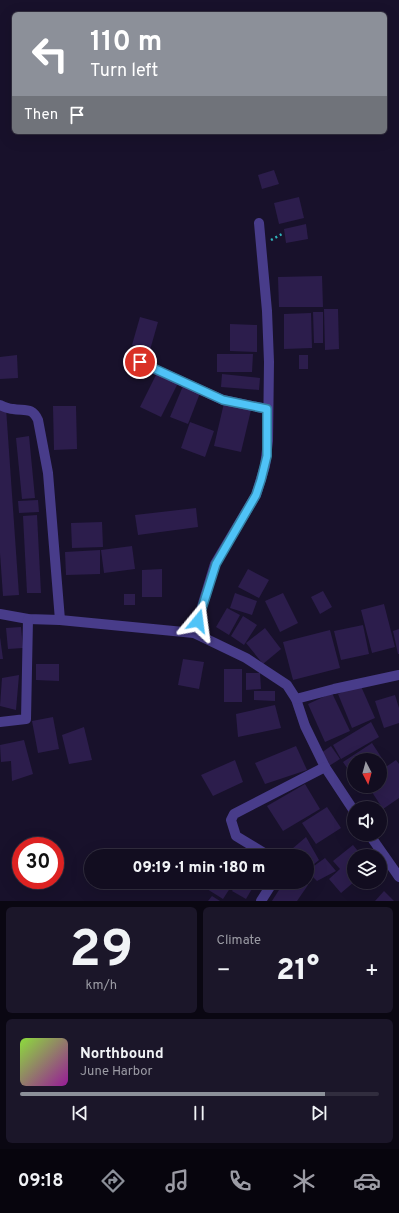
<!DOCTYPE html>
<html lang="en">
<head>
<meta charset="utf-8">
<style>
  :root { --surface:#120d20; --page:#1b1629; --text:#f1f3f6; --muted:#9c9ca5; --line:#312d3e; --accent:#8c9099 }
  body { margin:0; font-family:Overpass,sans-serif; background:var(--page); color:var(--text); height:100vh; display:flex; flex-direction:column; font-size:15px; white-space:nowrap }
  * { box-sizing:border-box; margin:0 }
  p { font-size:13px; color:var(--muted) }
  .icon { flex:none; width:22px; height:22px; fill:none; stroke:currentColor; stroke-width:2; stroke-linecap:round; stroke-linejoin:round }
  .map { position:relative; height:901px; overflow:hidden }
  .drawer { display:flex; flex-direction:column; gap:6px; padding:6px; background:#0a0712; flex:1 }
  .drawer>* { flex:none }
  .hud { position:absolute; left:12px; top:12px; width:375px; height:122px; border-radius:6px; box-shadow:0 4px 16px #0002,0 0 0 1px var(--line); background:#8c9099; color:#fff; overflow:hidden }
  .needle { width:26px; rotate:174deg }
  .fabs { position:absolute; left:347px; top:753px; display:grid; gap:8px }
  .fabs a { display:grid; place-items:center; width:40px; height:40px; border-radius:50%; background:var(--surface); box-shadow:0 4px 16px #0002,0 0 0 1px var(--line); font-size:20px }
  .speed { position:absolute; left:12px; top:837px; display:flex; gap:8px; font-size:20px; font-weight:700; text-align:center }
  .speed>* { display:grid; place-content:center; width:52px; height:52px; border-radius:50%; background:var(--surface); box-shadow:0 4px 16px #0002,0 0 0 1px var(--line); line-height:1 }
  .speed .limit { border:6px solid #d22; background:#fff; color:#111 }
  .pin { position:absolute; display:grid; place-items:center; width:34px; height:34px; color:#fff; margin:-17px; border:2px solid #fff; border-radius:50%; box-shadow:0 1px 4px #0007 }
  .me { position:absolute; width:44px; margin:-22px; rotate:16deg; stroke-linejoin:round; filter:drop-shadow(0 0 3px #0008) }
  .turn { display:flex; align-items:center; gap:14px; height:84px; padding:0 12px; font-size:18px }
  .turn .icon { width:52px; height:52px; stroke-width:2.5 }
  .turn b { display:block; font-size:28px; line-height:34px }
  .then { display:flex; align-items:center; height:38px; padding:0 12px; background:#0003; gap:8px; font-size:15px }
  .big { font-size:30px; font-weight:800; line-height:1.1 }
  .drawer .card { flex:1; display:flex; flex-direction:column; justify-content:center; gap:6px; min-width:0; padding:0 14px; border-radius:6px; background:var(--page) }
  .drawer .dial { align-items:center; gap:0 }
  .dial b { font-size:52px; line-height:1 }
  .song { display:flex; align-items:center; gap:12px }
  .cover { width:48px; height:48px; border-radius:6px; background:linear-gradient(135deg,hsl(90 70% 55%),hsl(300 70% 35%)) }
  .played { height:4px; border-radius:2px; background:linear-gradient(90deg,var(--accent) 85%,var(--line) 85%) }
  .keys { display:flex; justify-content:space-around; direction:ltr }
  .heat { display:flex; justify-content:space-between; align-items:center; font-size:22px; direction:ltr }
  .drawer .tiles { flex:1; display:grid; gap:6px; grid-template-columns:1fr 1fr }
  .card:last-child { grid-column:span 2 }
  .trip { position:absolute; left:84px; top:849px; width:230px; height:40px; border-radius:20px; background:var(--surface); box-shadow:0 4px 16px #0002,0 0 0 1px var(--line); font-weight:800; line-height:40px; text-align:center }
  .dock { display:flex; height:64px; justify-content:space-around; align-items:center; background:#07050d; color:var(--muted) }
  .dock .icon { width:28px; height:28px }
  .dock .selected { color:var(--accent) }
  .dock b { font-size:18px; color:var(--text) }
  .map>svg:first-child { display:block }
  .building { fill:#2c1d4c }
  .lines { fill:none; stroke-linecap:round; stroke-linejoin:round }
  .path { stroke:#30b6bd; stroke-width:2.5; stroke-dasharray:2 3; stroke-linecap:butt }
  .minor { stroke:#483c8a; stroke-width:10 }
  .route-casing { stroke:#337fa1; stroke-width:10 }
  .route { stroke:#4fc3f7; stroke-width:7 }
</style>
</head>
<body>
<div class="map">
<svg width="399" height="901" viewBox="0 0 399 901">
  <rect width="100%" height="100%" fill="#18112b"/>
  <!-- building -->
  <g class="building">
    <polygon points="274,170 279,184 262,189 258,175"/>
    <polygon points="299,197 304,218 279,224 274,203"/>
    <polygon points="306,224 308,239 286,243 284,229"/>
    <polygon points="322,276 323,307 279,307 278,277"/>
    <polygon points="324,309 338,309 339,349 325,350"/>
    <polygon points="313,312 323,312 323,343 314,343"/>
    <polygon points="311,313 312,348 284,349 284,314"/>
    <polygon points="140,317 158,322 150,350 132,345"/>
    <polygon points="230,324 257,325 257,352 230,351"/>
    <polygon points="217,354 253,354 252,372 217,372"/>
    <polygon points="17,355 18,378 0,379 0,357"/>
    <rect x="299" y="355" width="9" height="14"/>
    <polygon points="157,373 178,383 161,417 140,407"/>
    <polygon points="222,374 260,378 259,390 221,387"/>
    <polygon points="183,386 200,393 188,424 170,417"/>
    <polygon points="224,403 251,410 241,452 214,446"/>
    <polygon points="53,406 76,406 77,449 54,450"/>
    <polygon points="6,408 19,595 3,596 0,553 0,409"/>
    <polygon points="190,422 214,431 205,457 181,448"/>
    <polygon points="29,436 35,498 22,499 16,438"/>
    <polygon points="38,500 39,512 19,513 18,501"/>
    <polygon points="196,508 198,527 138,535 135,515"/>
    <polygon points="37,515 41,593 27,593 23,516"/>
    <polygon points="102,522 103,547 72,548 71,523"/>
    <polygon points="132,546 135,569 104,573 101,550"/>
    <polygon points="100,550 100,574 66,575 65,552"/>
    <polygon points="162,569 162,597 142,597 142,570"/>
    <polygon points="248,569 269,580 259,598 238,587"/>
    <polygon points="323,591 332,607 320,614 311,597"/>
    <polygon points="235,593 257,601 252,615 230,608"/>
    <polygon points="283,593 298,623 280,632 265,601"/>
    <rect x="124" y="594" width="11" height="11"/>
    <polygon points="384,604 395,647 372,653 361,610"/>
    <polygon points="227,608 240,615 229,635 216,627"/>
    <polygon points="243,616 257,625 244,645 231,636"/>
    <polygon points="363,625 369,654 341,660 334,631"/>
    <polygon points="21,627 23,648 8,649 6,628"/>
    <polygon points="265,628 281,649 263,664 246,643"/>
    <polygon points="399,629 399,654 398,654 393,631"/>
    <polygon points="330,630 340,668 293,680 283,642"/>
    <polygon points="0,637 3,659 0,659"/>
    <polygon points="183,659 204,662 199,689 178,685"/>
    <polygon points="36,664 59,664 59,681 36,680"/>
    <rect x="224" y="669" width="18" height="33"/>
    <polygon points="246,673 260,673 261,689 246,690"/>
    <polygon points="19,675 16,710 0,706 2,678"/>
    <polygon points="360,684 375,718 352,728 338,694"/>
    <polygon points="254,691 275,691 275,701 254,700"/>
    <polygon points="332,693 350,731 325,742 308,704"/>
    <polygon points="395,695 399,708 399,723 384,728 375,701"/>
    <polygon points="275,705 281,728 238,737 236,714"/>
    <polygon points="53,717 59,749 38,753 32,721"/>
    <polygon points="371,722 379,737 341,759 333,745"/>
    <polygon points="84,727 92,760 69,764 62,735"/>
    <polygon points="24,740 33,774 12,781 11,761 1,762 0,745"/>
    <polygon points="372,743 385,763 380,766 380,760 354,760 354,778 343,762"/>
    <polygon points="296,746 307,770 265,784 255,763"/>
    <polygon points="331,746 340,759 329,766 321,753"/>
    <polygon points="235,760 243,782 213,796 201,775"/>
    <polygon points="396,760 399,764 399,798 383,809 368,786 380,786 380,771"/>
    <polygon points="305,784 320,809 283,831 267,806"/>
    <polygon points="327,807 341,828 316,844 302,823"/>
    <polygon points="306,837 319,860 307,870 307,856 297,856 292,849"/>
    <polygon points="353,845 362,856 354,856 354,882 341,893 329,879 340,869 333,861"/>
    <polygon points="325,858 336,871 317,881 307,871"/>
    <polygon points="201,882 234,882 223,899 199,884"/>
    <polygon points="238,882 256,882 246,899 232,891"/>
    <polygon points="284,882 304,882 308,885 297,901 272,901"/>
    <polygon points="384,891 394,901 375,901"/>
    <polygon points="212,896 220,901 208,901"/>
  </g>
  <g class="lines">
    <!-- path -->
    <polyline class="path" points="271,240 282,234"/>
    <!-- minor -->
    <g class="minor">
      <polyline points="139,362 223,400 267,409"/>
      <path d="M0,405c4,2 8,4 13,4 12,2 19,-2 25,11l10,53 12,147"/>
      <polyline points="0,614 28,619 60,620 194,633 246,658 287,685 296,699 305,726 325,767 354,811"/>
      <polyline points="194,633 215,564 256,495 265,466 268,441 269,362 267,311 259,223"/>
      <polyline points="296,699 334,689 399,675"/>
      <polyline points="0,722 26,719 28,619"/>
      <polyline points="369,834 399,877"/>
      <polyline points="269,856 236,836 231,820 234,814 325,767"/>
      <polyline points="261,901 273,882"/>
    </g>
  </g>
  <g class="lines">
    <defs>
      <polyline id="route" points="140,362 223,400 267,409 267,456 261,480 256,495 216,564 198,621"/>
    </defs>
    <!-- route casing -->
    <use href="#route" class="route-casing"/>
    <!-- route -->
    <use href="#route" class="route"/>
  </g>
</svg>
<div class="fabs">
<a><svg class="needle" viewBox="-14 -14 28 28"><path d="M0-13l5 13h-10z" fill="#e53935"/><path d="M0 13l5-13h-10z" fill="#9c9ca5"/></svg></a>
<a><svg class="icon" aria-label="sound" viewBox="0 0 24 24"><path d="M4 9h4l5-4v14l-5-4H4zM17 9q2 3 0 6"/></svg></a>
<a><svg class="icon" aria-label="layers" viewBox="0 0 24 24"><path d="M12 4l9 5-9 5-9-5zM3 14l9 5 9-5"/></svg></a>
</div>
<div class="speed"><div class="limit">30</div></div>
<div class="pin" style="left:140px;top:362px;background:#d93025"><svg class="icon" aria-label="arrive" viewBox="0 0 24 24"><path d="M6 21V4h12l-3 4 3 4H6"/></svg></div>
<svg class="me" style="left:198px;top:621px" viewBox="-20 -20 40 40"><path d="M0-17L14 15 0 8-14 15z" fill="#4fc3f7" stroke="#fff" stroke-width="4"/></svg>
<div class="trip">09:19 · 1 min · 180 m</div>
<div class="hud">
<div class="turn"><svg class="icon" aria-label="left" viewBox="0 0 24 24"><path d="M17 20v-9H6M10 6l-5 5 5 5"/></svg><div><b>110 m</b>Turn left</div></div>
<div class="then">Then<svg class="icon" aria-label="arrive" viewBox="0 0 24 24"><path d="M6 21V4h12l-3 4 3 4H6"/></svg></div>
</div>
</div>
<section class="drawer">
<div class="tiles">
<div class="card dial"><b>29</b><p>km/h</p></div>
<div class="card"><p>Climate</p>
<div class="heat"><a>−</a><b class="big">21°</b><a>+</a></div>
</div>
<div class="card">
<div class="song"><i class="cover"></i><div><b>Northbound</b><p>June Harbor</p></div></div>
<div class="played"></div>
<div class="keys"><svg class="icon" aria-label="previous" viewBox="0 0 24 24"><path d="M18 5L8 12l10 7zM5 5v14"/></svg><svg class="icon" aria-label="pause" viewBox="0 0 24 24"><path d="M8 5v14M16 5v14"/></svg><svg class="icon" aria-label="next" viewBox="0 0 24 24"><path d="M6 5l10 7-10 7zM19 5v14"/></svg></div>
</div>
</div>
</section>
<nav class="dock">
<b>09:18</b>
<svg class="icon selected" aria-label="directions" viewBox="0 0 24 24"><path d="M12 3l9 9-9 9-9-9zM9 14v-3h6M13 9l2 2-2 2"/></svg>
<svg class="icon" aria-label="music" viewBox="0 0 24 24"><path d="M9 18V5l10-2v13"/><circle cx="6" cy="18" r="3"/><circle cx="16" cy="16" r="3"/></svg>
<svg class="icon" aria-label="phone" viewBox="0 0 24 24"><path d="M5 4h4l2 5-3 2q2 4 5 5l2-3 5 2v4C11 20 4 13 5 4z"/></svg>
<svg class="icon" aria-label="climate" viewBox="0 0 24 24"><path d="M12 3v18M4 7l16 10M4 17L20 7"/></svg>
<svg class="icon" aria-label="car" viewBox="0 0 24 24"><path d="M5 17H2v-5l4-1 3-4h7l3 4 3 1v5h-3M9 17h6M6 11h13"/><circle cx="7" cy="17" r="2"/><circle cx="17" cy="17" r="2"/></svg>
</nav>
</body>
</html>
